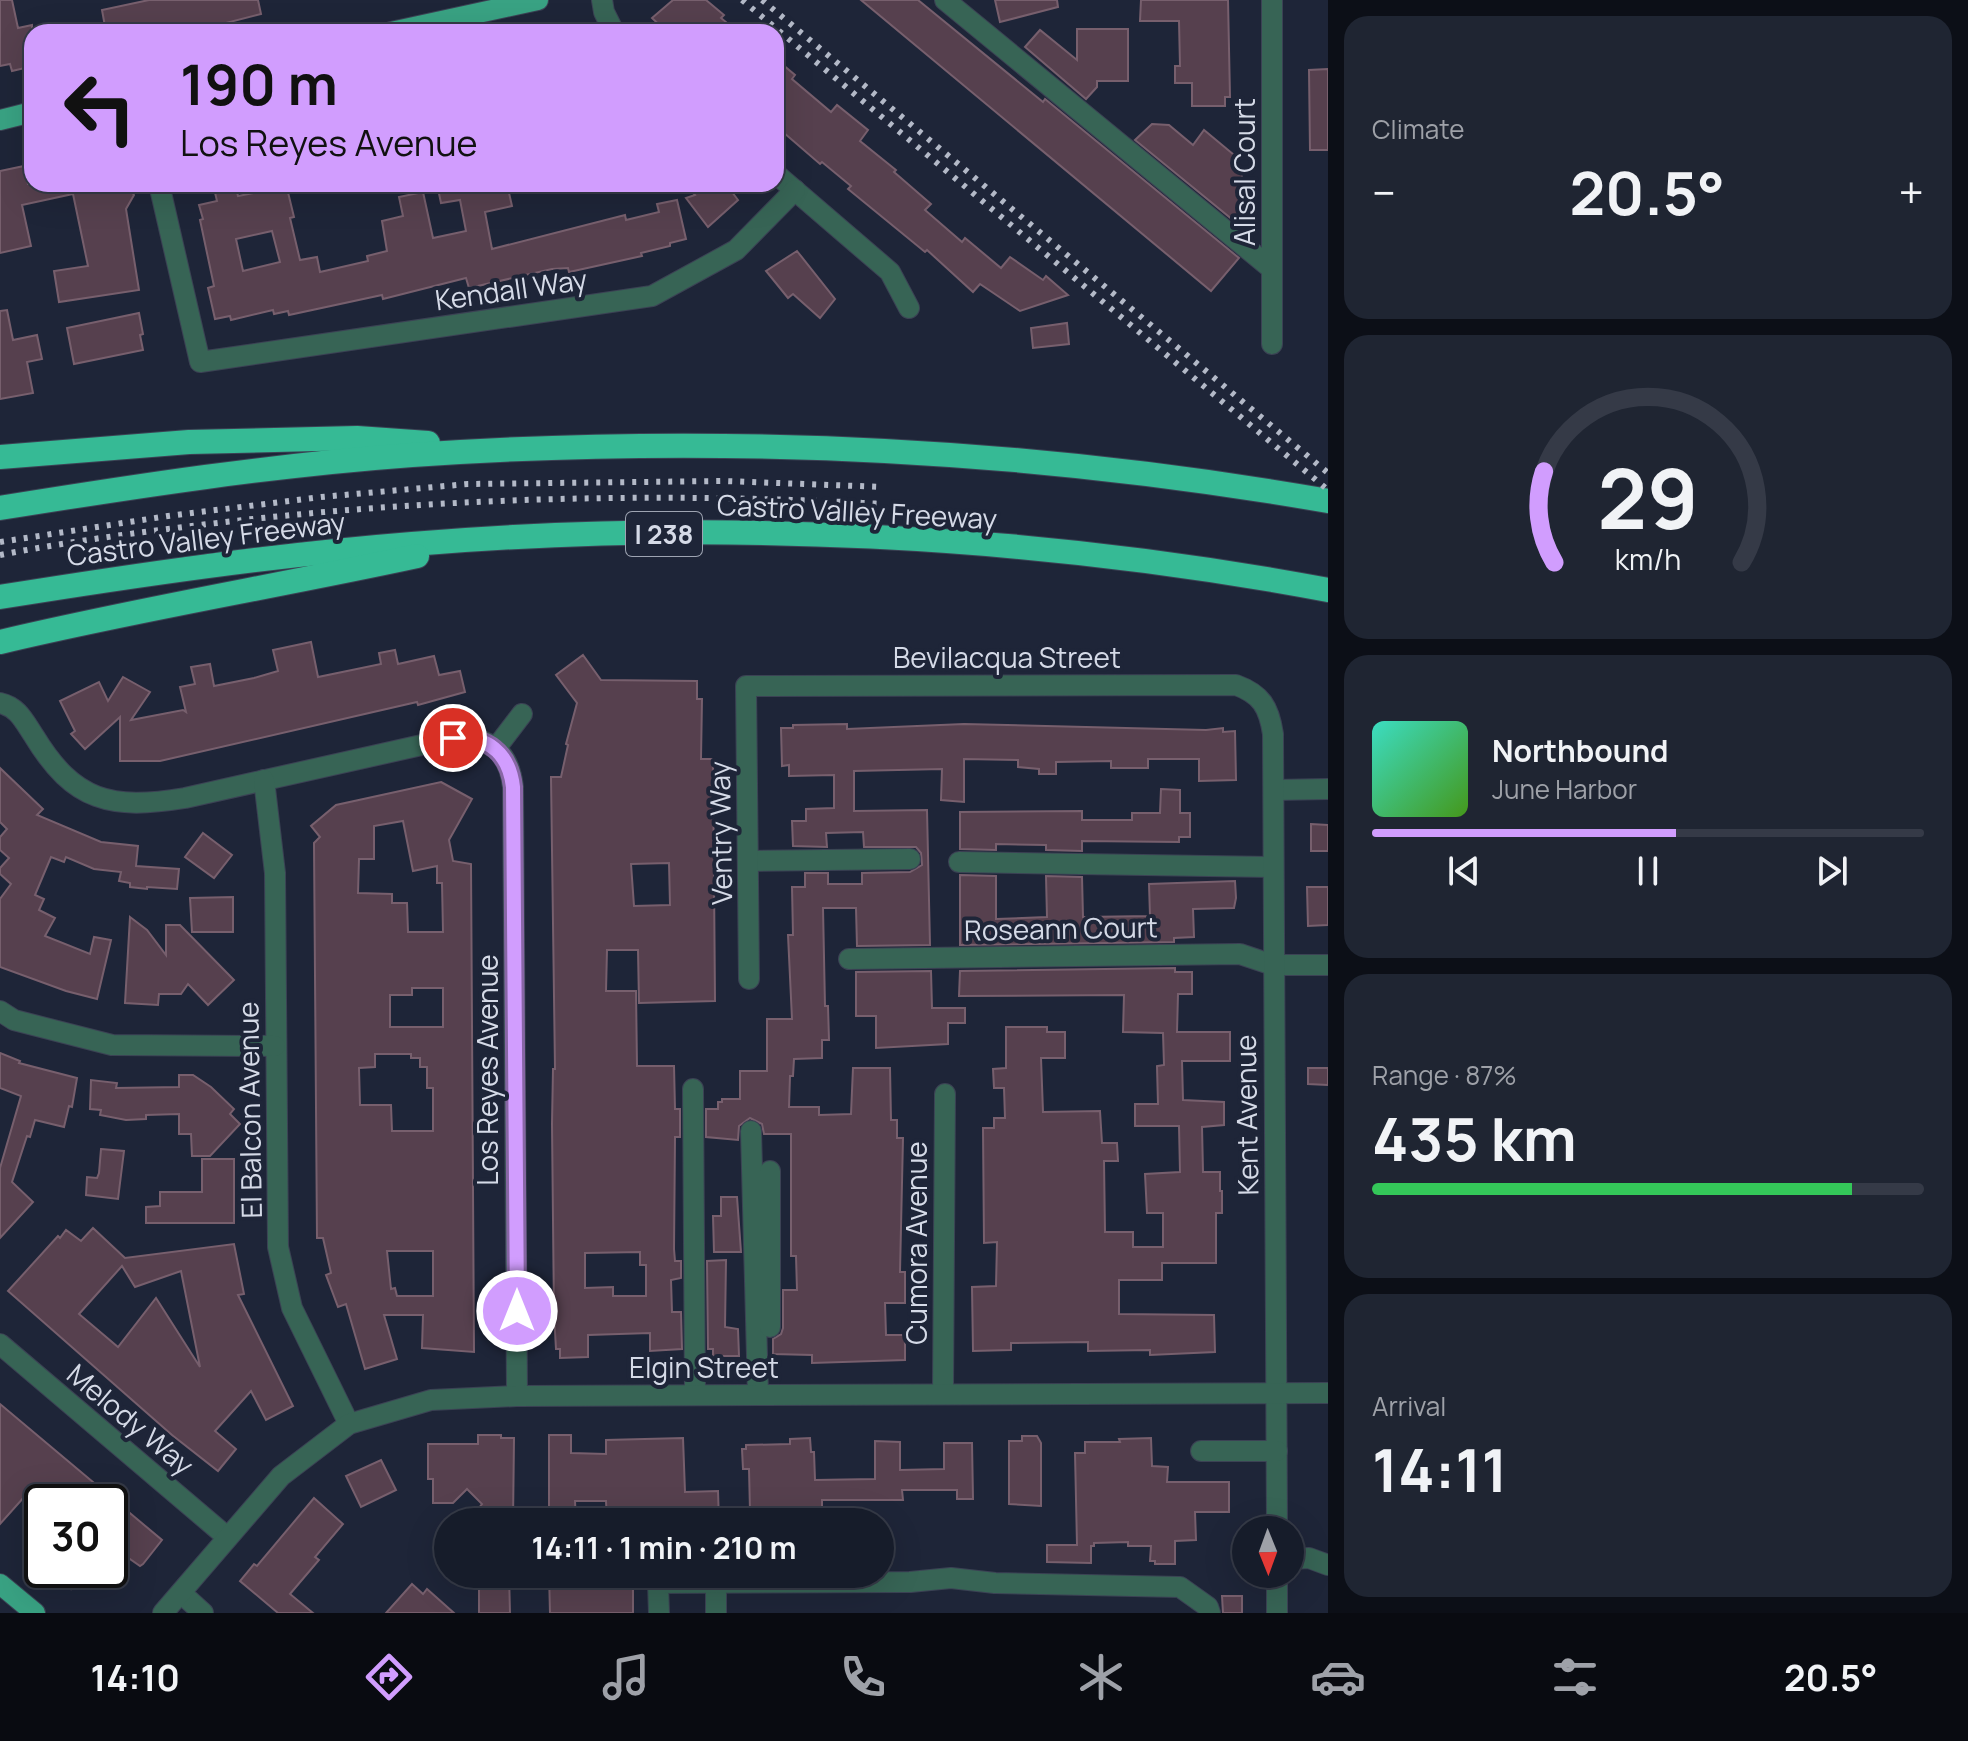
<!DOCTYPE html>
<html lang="en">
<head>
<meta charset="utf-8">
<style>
  :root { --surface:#161c2a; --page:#1f2532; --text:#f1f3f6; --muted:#9ea1a8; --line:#353a47; --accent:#d19dfe }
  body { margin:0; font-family:Manrope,sans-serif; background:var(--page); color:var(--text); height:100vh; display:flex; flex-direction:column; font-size:30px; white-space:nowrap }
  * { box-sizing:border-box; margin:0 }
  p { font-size:26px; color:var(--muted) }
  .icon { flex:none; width:44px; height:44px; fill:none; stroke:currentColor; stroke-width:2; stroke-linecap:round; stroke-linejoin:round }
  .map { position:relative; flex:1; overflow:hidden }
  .drawer { display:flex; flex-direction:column; gap:16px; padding:16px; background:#0c0f17; width:640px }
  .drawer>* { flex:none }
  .guide { position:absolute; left:24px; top:24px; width:760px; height:168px; border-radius:24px; box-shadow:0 8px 32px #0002,0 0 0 2px var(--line); background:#d19dfe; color:#111; overflow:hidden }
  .needle { width:52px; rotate:179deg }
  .controls { position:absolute; left:1232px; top:1516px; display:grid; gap:16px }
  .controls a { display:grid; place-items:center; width:72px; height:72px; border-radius:50%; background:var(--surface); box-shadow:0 8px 32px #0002,0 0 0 2px var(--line); font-size:40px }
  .speed { position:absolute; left:24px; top:1484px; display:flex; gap:16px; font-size:40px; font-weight:700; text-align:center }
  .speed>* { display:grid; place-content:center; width:104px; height:104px; border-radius:50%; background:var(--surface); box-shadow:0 8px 32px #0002,0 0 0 2px var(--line); line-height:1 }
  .speed .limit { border:4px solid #111; border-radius:12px; background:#fff; color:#111 }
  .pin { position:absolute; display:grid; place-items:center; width:68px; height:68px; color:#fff; margin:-34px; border:4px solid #fff; border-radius:50%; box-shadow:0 2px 8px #0007 }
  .me { position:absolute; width:88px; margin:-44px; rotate:0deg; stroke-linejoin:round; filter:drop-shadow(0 0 6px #0008) }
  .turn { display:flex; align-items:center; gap:28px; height:168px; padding:0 24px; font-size:36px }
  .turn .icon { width:104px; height:104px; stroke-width:2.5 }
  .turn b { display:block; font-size:56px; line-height:68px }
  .big { font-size:60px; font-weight:700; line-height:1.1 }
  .drawer .card { flex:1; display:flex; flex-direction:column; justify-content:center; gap:12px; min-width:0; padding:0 28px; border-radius:24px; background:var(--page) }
  .drawer .dial { align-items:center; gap:0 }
  .dial svg { height:208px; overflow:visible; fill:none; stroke:var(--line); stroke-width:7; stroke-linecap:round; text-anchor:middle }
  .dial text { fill:var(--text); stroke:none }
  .song { display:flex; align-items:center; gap:24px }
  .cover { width:96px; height:96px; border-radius:12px; background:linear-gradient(135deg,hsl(170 70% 55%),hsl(100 70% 35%)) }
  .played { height:8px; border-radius:4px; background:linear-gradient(90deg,var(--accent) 55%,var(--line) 55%) }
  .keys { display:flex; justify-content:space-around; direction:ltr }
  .heat { display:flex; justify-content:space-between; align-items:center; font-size:44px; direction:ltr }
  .charge { height:12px; border-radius:6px; background:linear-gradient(90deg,#34c759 87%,var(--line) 0) }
  .trip { position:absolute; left:434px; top:1508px; width:460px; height:80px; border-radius:40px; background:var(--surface); box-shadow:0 8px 32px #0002,0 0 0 2px var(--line); font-weight:700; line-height:80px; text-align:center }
  .dock { display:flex; height:128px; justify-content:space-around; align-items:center; background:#090b11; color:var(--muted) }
  .dock .icon { width:56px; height:56px }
  .dock .current { color:var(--accent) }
  .dock b { font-size:36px; color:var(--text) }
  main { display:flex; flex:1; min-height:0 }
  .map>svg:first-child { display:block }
  .building { fill:#56404e; stroke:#775f6d; stroke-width:2; fill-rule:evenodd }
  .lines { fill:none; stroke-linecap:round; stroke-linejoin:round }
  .minor-casing { stroke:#3b4254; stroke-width:22 }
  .major-casing { stroke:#3b4254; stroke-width:22 }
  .highway-casing { stroke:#3b4254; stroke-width:26 }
  .minor { stroke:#376455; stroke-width:20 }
  .major { stroke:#39a283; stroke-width:20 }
  .highway { stroke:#36ba95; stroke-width:24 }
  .rail { stroke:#b3b9c7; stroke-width:6; stroke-dasharray:4 8; stroke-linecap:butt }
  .route-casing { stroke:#8866a5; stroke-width:20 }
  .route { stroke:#d19dfe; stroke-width:14 }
  .labels { text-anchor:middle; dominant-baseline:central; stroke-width:8; stroke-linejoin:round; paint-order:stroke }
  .shield { fill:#1e2538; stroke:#9ea4b2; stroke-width:2 }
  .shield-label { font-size:26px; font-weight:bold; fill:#d5dae7 }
  .street-label { font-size:28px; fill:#d5dae7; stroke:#1e2538 }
</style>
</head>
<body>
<main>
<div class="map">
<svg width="1328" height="1613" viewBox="0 0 1328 1613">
  <rect width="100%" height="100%" fill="#1e2538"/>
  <!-- building -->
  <g class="building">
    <polygon points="0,0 12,0 18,28 32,25 32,60 28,61 29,67 12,71 10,64 0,66"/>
    <polygon points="149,0 258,0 261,14 191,32 106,32 102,10"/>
    <polygon points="673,0 706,0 724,15 721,18 738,32 667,32 652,18"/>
    <polygon points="861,0 918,0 1043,102 1045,99 1239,258 1211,291"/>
    <polygon points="995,0 1057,0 1058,7 1000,22"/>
    <polygon points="1141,0 1228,0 1230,97 1225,97 1225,106 1192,106 1192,83 1175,83 1175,66 1180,66 1179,21 1140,21"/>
    <polygon points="1077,29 1128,29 1128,81 1097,81 1097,87 1086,99 1025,47 1040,30 1077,60"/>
    <polygon points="776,59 795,75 792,79 831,112 837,105 868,130 860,141 896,170 894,172 931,204 925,210 962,242 965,238 1001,268 1010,257 1043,280 1046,276 1068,295 1020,311 980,284 973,292 927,250 925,252 848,189 851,186 822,162 820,164 776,126"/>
    <polygon points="1328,69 1328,150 1310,150 1309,70"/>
    <polygon points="1152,124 1169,125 1193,145 1204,130 1239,159 1232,167 1242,173 1241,210 1233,220 1135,140"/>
    <polygon points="24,166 28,184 126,184 134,195 126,209 139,290 59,302 54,271 88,266 73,194 22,205 31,246 0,253 0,171"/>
    <path d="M213,184h22l3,12 31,-6 -1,-4 18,-2 8,33 -4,1 10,42 17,-3 3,15 48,-11 -1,-5 20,-5 -5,-30 21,-5 -4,-19 24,-5 10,46 33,-7 -6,-31 -19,3 -4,-19h70l5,22 -27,6 7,37 133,-34 1,5 33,-8 -2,-8 20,-4 9,39 -16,4v3l-29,7 1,3 -73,16 -1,-4 -16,1 -83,19 -3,-10 -83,21 -1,-4 -93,20 -1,-4 -14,3 -1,-4 -42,10 -1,-4 -15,3 -7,-31 6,-2 -14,-66 3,-1 -4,-14 18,-4zM272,231l8,31 -37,9 -7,-32z"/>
    <polygon points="686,184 726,184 738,200 708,227 686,198 695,195"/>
    <polygon points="797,251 835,299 820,318 793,294 788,298 766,271"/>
    <polygon points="7,310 13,340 37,335 42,359 27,362 33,393 0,399 0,311"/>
    <polygon points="139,313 143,334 140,335 143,350 74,364 67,328"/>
    <polygon points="1067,323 1069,344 1033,348 1031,328"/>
    <polygon points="311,642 318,677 381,664 379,653 395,650 398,664 434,656 439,675 460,671 465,692 418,705 417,702 160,761 120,761 120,717 85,749 71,734 75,731 60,701 99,682 108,701 123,677 150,692 131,720 183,710 186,712 180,687 195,684 191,667 210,664 214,686 254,678 278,671 273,650"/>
    <path d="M583,655l18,25 96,1v18h5l-1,60h12l2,242 -76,2 -1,-53h-31l-1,41h30l1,75h37l1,43h5v28h-5l-1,112 1,12h6v17l-10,2 1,32h9l1,37 -32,2v-18l-62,2v22l-28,1v-9h-4l-2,-35 -2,-190 1,-55h2l-4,-292h10l7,-32 -2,-1 11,-41 -21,-28zM669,863l1,42 -36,1 -3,-42zM640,1252v13h6v31h-33v-9l-28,1v-35z"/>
    <polygon points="847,724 847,729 964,724 1206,730 1223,728 1223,732 1235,731 1236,780 1199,781 1199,759 1148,759 1148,768 1111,768 1111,761 1056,762 1056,774 1039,774 1039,769 1018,767 1018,760 964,759 964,802 941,800 942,769 854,771 854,811 927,810 930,945 857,946 856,908 823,908 825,1006 828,1006 829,1040 822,1040 822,1058 794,1059 793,1076 790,1076 789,1107 819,1107 819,1115 851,1114 853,1068 890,1068 891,1120 897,1120 897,1138 903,1138 900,1272 905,1272 905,1303 885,1303 886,1335 905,1335 905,1360 812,1363 812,1355 773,1354 773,1339 781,1334 783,1328 783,1290 797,1290 796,1256 791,1256 791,1134 764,1134 762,1124 750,1118 739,1126 738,1140 706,1137 706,1109 718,1109 718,1102 722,1102 722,1099 740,1099 740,1071 767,1071 767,1019 792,1019 788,935 793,935 792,887 805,887 805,873 828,873 828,884 862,884 862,873 910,872 922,865 921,853 916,847 864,847 863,832 826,833 827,847 793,846 792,821 806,821 806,809 834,808 834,775 789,776 789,765 782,766 781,728 793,728 793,725"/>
    <polygon points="0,768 43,809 37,815 101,842 138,846 136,866 179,869 177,889 147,887 147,889 130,887 130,883 119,881 121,872 94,869 66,857 64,862 51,857 35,895 44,899 39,910 55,918 45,936 90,954 94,937 111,940 97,999 66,991 0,967 0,899 11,884 0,874 0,868 9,858 0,850 0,837 7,829 0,822"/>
    <path d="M441,782l31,17 -23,41 4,21 18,3 3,488 -52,-4 1,-33h-39l13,44 -32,10 -19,-65 -8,3 -12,-32 5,-2 -8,-35h-6l-3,-395 6,-6 -9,-11 25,-21zM403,821l10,50 24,-5v17h5l1,49h-35l-1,-29h-15v-9l-34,-1 1,-34h15v-33zM412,988h31v39h-53v-32h22zM375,1054h36v4h9v9h7v21h6v43h-41l-1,-26h-31l-1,-37 16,-1zM387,1251h46v45h-36l-2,-8 -4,1z"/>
    <polygon points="1161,789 1180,790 1180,813 1190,813 1190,837 1179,837 1179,842 1082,841 1082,851 1046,850 1046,845 996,844 996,850 960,849 960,812 1082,811 1082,820 1132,820 1132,813 1160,813"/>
    <polygon points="1311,824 1328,825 1328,851 1311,851"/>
    <polygon points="203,833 232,855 214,878 185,857"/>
    <polygon points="960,875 996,876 996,919 1047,917 1046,876 1082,877 1083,917 1150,916 1149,884 1235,881 1236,898 1234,908 1193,909 1194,937 1174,938 1174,942 960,945"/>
    <polygon points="1307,887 1328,887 1328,925 1308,926"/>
    <polygon points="233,897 233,932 192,932 190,898"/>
    <polygon points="130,917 147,930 166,955 166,925 180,925 234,980 208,1005 188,984 181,994 159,994 158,1005 125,1003"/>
    <polygon points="1175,968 1175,972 1192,972 1192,994 1178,994 1177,1032 1230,1032 1230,1061 1182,1061 1183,1100 1224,1102 1224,1125 1202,1127 1203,1172 1220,1172 1220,1191 1222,1191 1222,1213 1216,1213 1216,1263 1162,1263 1162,1280 1119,1280 1119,1314 1214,1315 1215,1352 1150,1355 1150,1350 1088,1351 1088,1342 1011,1343 1011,1350 973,1351 972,1287 996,1286 997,1242 984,1243 983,1128 994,1128 994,1118 1005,1118 1004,1088 994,1088 993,1069 1006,1068 1006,1027 1047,1027 1047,1032 1065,1032 1065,1058 1041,1058 1043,1112 1100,1111 1102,1143 1117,1143 1118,1161 1104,1161 1105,1232 1133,1232 1133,1247 1163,1247 1163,1213 1147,1213 1145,1174 1180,1172 1179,1126 1135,1126 1135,1104 1158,1104 1157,1066 1164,1065 1163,1033 1123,1032 1124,995 959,996 960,971"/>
    <polygon points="931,971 932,1008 965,1008 965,1023 948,1023 948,1044 876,1048 876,1016 856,1016 856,972"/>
    <polygon points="0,1053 20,1061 19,1063 77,1078 72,1107 69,1106 64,1127 35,1120 30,1137 27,1136 12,1182 33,1202 0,1238 0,1168 21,1096 0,1088"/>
    <polygon points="1308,1068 1328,1068 1328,1085 1308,1084"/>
    <polygon points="179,1075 193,1075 211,1087 234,1109 230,1114 240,1124 210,1156 192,1156 191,1134 179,1134 179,1114 146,1115 146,1119 126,1120 100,1115 101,1110 90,1109 91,1080 117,1083 116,1088 179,1087"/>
    <polygon points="101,1149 124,1151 118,1199 86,1195 87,1177 97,1178 99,1173"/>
    <polygon points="202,1159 234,1159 234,1223 146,1223 146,1207 160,1206 160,1192 202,1192"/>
    <polygon points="721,1197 737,1197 741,1252 714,1252 713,1216 721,1216"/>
    <path d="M93,1228l32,30 109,-14 10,50 -6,1 55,111 -27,14 -15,-29 -36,40 21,18 -18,22 -46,-36 -164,-144 50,-55 2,2 6,-8 15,11zM122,1266l13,21 46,-16 19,96 -44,-69 -38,49 -39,-33z"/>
    <polygon points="726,1260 725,1327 738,1329 739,1356 713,1356 713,1349 708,1349 707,1261"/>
    <polygon points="0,1404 162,1540 143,1564 140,1566 110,1545 110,1502 42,1502 42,1512 25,1496 0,1524"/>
    <polygon points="478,1435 501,1435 501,1438 514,1438 513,1522 478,1522 478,1509 482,1504 467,1489 453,1503 433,1503 433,1479 428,1479 428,1444 478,1444"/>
    <polygon points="549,1435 571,1435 571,1453 606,1454 606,1440 683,1438 685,1492 718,1491 719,1522 607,1522 606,1501 575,1501 576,1522 549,1522"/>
    <polygon points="1022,1436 1037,1436 1041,1443 1041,1506 1009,1504 1009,1441 1022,1441"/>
    <polygon points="810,1438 811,1452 814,1452 815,1480 875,1479 875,1441 900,1442 900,1470 944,1469 944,1443 972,1443 973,1499 957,1499 957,1490 902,1490 903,1500 822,1500 822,1511 750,1511 749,1469 743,1469 742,1449 746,1449 746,1445 790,1444 790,1439"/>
    <polygon points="1151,1438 1152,1466 1168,1467 1167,1482 1229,1482 1229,1512 1195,1512 1196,1540 1175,1541 1175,1564 1155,1564 1155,1561 1150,1561 1151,1546 1128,1546 1128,1542 1094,1543 1094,1546 1091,1546 1091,1563 1047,1562 1047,1545 1077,1545 1075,1453 1085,1453 1085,1442 1120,1442 1119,1439"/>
    <polygon points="381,1460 396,1490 361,1507 346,1476"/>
    <polygon points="314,1498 343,1524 315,1557 319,1560 290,1594 313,1613 278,1613 240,1581 254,1564 257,1566"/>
    <polygon points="50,1570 87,1570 71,1589"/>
    <polygon points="479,1574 509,1574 510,1613 479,1613"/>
    <polygon points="549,1574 633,1574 633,1613 550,1613"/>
    <polygon points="412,1584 423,1594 427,1589 454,1613 386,1613"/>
    <polygon points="1222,1596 1242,1596 1242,1613 1223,1613"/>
  </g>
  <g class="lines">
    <defs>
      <g id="minor">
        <polyline points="602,0 604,12 614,32"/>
        <polyline points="945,0 1272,269"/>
        <polyline points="1272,0 1272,344"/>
        <polyline points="776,174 890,272 909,308"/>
        <polyline points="159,184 200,362 652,296 736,250 795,190"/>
        <path d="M0,703c18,4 24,18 34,33 40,66 77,74 151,62l268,-60c36,-2 56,13 60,49l4,609"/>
        <polyline points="496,748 522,714"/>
        <polyline points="264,780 275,873 278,1247 292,1308 349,1424"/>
        <polyline points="1274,790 1328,789"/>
        <polyline points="748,861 910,859"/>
        <polyline points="959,862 1273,867"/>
        <polyline points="849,959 1240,954 1273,965 1328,965"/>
        <path d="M749,979l-3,-293 490,-1c25,9 33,22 37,49l4,796"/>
        <polyline points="0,1011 14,1020 112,1045 275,1046"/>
        <polyline points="693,1089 695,1395"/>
        <polyline points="751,1131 758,1394"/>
        <polyline points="770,1171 770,1327"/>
        <polyline points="0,1344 227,1537"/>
        <polyline points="943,1392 945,1094"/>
        <polyline points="1201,1451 1277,1451"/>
        <polyline points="1290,1559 1309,1558 1328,1565"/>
        <polyline points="1277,1574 1277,1613"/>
        <polyline points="716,1582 716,1613"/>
        <polyline points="181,1593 203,1613"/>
        <polyline points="163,1613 281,1476 349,1424 431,1400 517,1396 1328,1393"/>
        <polyline points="659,1613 658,1583 910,1582 951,1578 995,1583 1180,1587 1208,1607 1210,1613"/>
      </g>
      <g id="major">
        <polyline points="391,32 538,0"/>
        <polyline points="0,120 32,112"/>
        <polyline points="0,1584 35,1613"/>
      </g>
      <g id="highway">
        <polyline points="0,457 189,442 357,438 428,443"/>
        <path d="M0,508c137,-22 274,-43 412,-53 307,-21 613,-7 916,46"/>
        <path d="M0,597c137,-22 274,-42 412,-53 300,-25 620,-10 916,46"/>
        <path d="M0,642c138,-33 278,-56 417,-86"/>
      </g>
    </defs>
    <!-- minor casing -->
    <use href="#minor" class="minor-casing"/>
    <!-- major casing -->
    <use href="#major" class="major-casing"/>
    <!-- highway casing -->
    <use href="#highway" class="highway-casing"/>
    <!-- minor -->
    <use href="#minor" class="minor"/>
    <!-- major -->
    <use href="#major" class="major"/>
    <!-- highway -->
    <use href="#highway" class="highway"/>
    <!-- rail -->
    <g class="rail">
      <polyline points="742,0 1328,490"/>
      <polyline points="762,0 1328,473"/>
      <polyline points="0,542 168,516 321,497 468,484 724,481 884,487"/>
      <path d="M0,555c77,-15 156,-25 234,-34 216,-24 433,-29 649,-17"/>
    </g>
  </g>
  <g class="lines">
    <defs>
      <path id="route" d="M453,738c34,-2 56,14 60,49l4,524"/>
    </defs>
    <!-- route casing -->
    <use href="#route" class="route-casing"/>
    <!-- route -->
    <use href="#route" class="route"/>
  </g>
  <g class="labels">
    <!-- shield labels -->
    <rect class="shield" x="626" y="512" width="76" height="44" rx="6"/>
    <g class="shield-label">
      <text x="664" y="534">I 238</text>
    </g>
    <!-- street labels -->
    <g class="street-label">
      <text transform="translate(1244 172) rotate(-90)">Alisal Court</text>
      <text transform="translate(511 289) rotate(-8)">Kendall Way</text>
      <text transform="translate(857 511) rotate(3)">Castro Valley Freeway</text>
      <text transform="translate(206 538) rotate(-7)">Castro Valley Freeway</text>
      <text x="1007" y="657">Bevilacqua Street</text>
      <text transform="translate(720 833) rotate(-91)">Ventry Way</text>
      <text transform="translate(1061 928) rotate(-1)">Roseann Court</text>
      <text transform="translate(487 1070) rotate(-90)">Los Reyes Avenue</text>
      <text transform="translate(249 1110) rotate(-91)">El Balcon Avenue</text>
      <text transform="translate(1246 1115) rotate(-91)">Kent Avenue</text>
      <text transform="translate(916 1243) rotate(-90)">Cumora Avenue</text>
      <text x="704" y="1367">Elgin Street</text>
      <text transform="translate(131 1419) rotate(40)">Melody Way</text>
    </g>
  </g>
</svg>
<div class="controls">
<a><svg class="needle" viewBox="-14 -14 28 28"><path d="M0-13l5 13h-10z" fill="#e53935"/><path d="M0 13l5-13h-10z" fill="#9ea1a8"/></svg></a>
</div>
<div class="speed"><div class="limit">30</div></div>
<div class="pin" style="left:453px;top:738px;background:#d93025"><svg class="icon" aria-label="arrive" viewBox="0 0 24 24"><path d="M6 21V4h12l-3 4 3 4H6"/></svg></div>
<svg class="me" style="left:517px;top:1311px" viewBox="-20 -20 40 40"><circle r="17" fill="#d19dfe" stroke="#fff" stroke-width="3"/><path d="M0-11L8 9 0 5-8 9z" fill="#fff"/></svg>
<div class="trip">14:11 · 1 min · 210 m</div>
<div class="guide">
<div class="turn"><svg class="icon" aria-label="left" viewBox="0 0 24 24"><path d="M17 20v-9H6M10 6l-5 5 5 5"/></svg><div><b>190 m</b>Los Reyes Avenue</div></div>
</div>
</div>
<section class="drawer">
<div class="card"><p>Climate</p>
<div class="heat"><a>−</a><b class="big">20.5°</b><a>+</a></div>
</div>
<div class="card dial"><svg viewBox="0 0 100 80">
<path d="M14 69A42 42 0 1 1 86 69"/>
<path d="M14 69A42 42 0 0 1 10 34" stroke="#d19dfe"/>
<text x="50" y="56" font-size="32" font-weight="700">29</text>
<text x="50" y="72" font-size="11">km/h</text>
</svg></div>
<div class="card">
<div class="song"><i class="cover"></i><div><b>Northbound</b><p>June Harbor</p></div></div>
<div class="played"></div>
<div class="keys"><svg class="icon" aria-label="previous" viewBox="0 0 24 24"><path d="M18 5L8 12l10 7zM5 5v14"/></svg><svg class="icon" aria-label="pause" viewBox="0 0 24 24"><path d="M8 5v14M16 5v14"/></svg><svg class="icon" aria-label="next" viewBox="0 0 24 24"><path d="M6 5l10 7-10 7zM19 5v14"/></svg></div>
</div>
<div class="card"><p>Range · 87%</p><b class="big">435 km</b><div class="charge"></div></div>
<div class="card"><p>Arrival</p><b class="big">14:11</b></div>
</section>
</main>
<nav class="dock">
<b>14:10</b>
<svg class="icon current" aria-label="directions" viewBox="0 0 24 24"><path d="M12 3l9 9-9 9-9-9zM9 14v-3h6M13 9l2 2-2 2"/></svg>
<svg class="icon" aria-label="music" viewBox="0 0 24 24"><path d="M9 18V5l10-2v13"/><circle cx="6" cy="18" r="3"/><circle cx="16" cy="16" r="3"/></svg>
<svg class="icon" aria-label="phone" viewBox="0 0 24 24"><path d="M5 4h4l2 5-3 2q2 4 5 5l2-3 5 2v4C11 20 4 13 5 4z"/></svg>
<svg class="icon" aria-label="climate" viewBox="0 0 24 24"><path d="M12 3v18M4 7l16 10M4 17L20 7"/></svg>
<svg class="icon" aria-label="car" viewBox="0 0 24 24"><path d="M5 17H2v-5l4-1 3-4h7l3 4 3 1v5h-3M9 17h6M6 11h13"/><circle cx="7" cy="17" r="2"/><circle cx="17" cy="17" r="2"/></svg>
<svg class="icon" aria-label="filters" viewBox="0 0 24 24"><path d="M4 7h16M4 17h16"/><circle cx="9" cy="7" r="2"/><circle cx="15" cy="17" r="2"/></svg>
<b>20.5°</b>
</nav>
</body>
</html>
